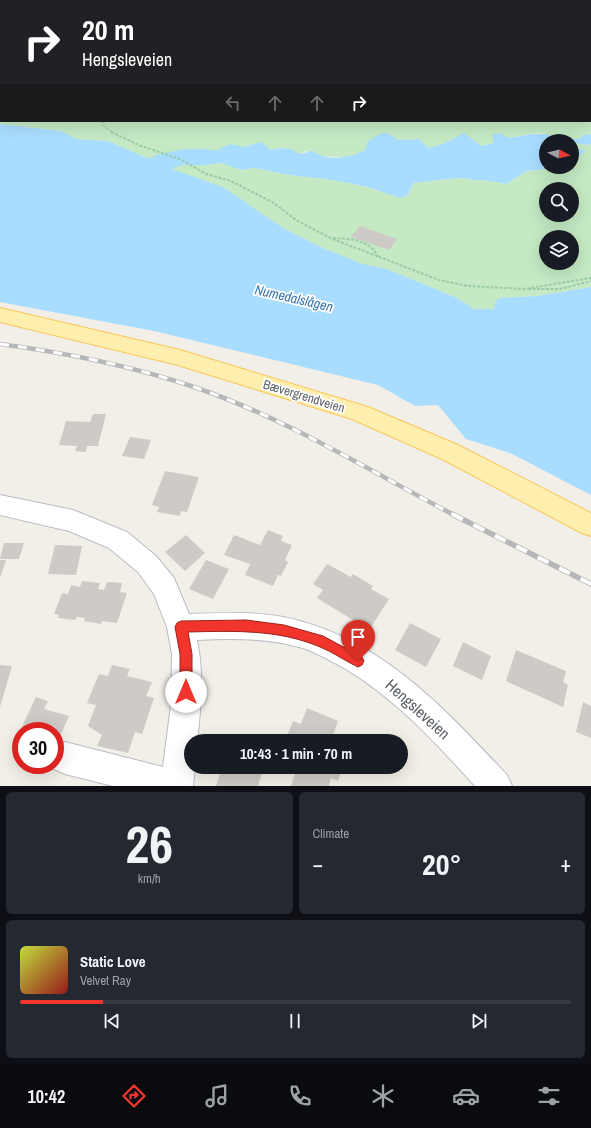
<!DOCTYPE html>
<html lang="en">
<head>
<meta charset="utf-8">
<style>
  :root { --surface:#171b24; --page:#242831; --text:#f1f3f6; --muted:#9ea1a6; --line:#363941; --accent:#f2352c }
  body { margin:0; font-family:"Archivo Narrow",sans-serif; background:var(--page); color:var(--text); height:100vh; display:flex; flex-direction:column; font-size:15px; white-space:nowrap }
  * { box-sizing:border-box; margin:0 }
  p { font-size:13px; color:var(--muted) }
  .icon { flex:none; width:22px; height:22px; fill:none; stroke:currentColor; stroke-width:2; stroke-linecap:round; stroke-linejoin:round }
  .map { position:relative; height:786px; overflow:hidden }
  .details { display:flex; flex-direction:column; gap:6px; padding:6px; background:#0d0f14; flex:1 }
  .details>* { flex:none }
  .guide { position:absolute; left:0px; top:0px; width:591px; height:122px; box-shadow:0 4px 16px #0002; background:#202124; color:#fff; overflow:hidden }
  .needle { width:26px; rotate:97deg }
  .tools { position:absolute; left:539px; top:134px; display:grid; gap:8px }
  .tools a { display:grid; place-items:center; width:40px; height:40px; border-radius:50%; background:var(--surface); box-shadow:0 4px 16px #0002; font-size:20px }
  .speed { position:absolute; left:12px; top:722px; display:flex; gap:8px; font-size:20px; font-weight:700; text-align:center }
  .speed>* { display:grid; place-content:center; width:52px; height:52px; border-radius:50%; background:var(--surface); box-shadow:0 4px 16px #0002; line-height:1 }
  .speed .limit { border:6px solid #d22; background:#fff; color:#111 }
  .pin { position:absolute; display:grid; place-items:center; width:34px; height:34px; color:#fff; margin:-41px -17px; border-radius:50% 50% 50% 0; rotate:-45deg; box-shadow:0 0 4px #0007 }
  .pin .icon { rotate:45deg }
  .me { position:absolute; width:44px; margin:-22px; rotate:0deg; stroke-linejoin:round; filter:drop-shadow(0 0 3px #0008) }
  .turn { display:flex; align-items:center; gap:14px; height:84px; padding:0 16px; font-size:18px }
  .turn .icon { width:52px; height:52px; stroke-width:2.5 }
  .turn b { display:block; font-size:28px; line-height:34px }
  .lanes { display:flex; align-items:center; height:38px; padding:0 16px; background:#0003; justify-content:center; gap:20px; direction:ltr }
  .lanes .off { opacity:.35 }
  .big { font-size:30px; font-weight:800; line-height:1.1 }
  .details .tile { flex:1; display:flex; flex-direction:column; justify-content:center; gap:6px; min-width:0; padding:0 14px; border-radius:6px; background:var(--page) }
  .details .dial { align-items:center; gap:0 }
  .dial b { font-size:52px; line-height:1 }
  .song { display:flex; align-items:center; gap:12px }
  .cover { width:48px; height:48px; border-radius:6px; background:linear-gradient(135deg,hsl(70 70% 55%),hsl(0 70% 35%)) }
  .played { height:4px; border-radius:2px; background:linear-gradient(90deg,var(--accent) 15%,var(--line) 15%) }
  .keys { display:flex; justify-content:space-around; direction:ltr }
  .heat { display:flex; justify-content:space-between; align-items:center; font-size:22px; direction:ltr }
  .details .tiles { flex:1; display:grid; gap:6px; grid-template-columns:1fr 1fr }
  .tile:last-child { grid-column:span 2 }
  .trip { position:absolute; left:184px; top:734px; width:224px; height:40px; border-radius:20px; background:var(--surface); box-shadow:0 4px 16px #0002; font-weight:800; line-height:40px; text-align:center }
  .menu { display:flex; height:64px; justify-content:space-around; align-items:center; background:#090b0e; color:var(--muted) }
  .menu .icon { width:28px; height:28px }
  .menu .selected { color:var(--accent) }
  .menu b { font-size:18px; color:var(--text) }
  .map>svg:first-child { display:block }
  .green { fill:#c4e9c3; fill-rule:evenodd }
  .water { fill:#a9ddff }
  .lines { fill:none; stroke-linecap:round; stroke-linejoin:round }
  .stream { fill:#a9ddff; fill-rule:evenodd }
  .river { fill:#a9ddff; fill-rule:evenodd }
  .building { fill:#cecbc6 }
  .minor-casing { stroke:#b9bdc1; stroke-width:2 }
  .major-casing { stroke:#f9c659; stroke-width:2 }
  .path-far1 { stroke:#9bcba8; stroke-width:1.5; stroke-dasharray:2.5 1.5; stroke-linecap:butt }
  .path { stroke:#9bcba8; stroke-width:2; stroke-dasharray:3 1.5; stroke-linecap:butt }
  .minor { fill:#fff; fill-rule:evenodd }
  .major { fill:#ffefae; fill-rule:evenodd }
  .rail-far1-casing { stroke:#b6b7b8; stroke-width:4.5 }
  .rail-casing { stroke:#b6b7b8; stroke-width:5.5 }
  .rail-far1 { stroke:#fff; stroke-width:3; stroke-dasharray:9; stroke-linecap:butt }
  .rail { stroke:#fff; stroke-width:4; stroke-dasharray:12; stroke-linecap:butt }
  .route { fill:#f2352c; stroke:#9d221d }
  .labels { text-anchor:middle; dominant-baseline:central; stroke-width:3.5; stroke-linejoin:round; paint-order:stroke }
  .street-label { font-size:13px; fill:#5e6368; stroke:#fff }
  .water-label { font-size:14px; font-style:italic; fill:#3c78ae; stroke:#fff }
  .near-street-label { font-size:16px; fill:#5e6368; stroke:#fff }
</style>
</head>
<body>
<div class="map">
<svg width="591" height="786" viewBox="0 0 591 786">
  <rect width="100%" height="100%" fill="#f1efe7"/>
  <!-- green -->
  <g class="green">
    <polygon points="0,0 313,0 314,1 1,1 0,53"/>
    <path d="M590,16l1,119 -5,-1 -7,5 -23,2c-2,-2 -4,-5 -7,-6 -14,-7 -52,8 -68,11l-17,-13c-11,6 -23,13 -36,15l-9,-9 -21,1 -11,-7 -28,21 -15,3 -25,-1 -13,-5 -7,3 -8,-5 -12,-1 -9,2 -21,-5 -6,2 -13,-2 -19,8 3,11 7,-1 20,7 14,-2 34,7 44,5 35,7 10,4 30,4 5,-12 44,-5 40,4 9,2 21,-13 45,-4v-6l14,-10 -12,-4 2,-4 10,2 5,-1v143l-54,9 -38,2 -5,11h-20l-19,-12 -71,-29 -22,-3 -39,-17 -40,-20 -60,-41 -48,-17 -67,-29 -32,-2 -15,-8 -61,-7 1,-51v48h589zM546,189h26v26h-26zM546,237h26v26h-26z"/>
  </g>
  <!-- water -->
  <g class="water">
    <polygon points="0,124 61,131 76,139 108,141 175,170 223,187 283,228 323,248 362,264 384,268 455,297 474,309 494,309 495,302 499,298 537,296 591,287 591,495 510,453 466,439 438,405 415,406 378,385 154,331 0,302"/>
    <path d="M387,133l11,7 21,-1 9,9c13,-2 25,-9 36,-15l17,13 13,-3 -2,-8 7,-2 10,5 23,-4h16l8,7h-10v26h19l-38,4 -21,13 -9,-2 -40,-4 -44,5 -5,12 -8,3 -32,-11 -35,-7 -44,-5 -34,-7 -14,2 -20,-7 -7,1 -7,-7 4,-4 19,-9 13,3 19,-5 8,8 9,-2 12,1 8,5 14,-3c13,11 40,7 53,-2l1,-7 13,-8z"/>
    <polygon points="586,134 591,135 591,144 586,145 576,143 574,147 586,151 572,161 572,141 566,141 570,139 579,139"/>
  </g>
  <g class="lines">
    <!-- stream -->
    <rect class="stream" x="0" y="13" width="1" height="2"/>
    <!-- river -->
    <polygon class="river" points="184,149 207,149 217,151 221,157 217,163 207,165 184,165 175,167 147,188 136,206 125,209 114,206 110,200 125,177 156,155"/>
  </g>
  <!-- building -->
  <g class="building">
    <polygon points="360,226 397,239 389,250 351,237"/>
    <polygon points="93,414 106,414 98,446 87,446 86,452 75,451 77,446 59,445 66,421 90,422"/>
    <polygon points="130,437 151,440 144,459 122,456"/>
    <polygon points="165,471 199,477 187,512 181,511 180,516 157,512 159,507 152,505"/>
    <polygon points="268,530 283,536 281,541 292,545 285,560 288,562 281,576 278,575 273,586 245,575 250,564 224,555 234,535 260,545"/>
    <polygon points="186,535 205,553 185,571 165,552"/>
    <polygon points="4,543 24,543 19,559 0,559"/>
    <polygon points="55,545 82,546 76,575 48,574"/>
    <polygon points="0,560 6,560 0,578"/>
    <polygon points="206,560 229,569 213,599 189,589"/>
    <polygon points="327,564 351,577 353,574 373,586 371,589 389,599 369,630 317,598 323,590 313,584"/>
    <polygon points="82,581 100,583 98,589 104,590 107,582 122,583 120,592 127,593 117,623 102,621 101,624 84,621 85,618 77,617 75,620 58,618 59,615 54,614 62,593 68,594 71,585 80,587"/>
    <polygon points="410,623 441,639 426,667 395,650"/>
    <polygon points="463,642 491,656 482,680 453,666"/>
    <polygon points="516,650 566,671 563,682 568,685 563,707 506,681"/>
    <polygon points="0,665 12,666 0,707"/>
    <polygon points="112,665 130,669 127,676 152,682 146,696 154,698 142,734 135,732 128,753 97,746 102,735 88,726 96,705 87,703 99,674 108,676"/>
    <polygon points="36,697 48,701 44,709 69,716 55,748 55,731 28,731 21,729"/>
    <polygon points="583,702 591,706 591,738 576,732"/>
    <polygon points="307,708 338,721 332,739 337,741 285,741 293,721 301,724"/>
    <polygon points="222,767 264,767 258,786 216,786"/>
    <polygon points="283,767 343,767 338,781 331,778 329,786 291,786 295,774 283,768"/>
  </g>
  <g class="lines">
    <defs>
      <path id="minor" d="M0,495l73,15 54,22 29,24 18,22 15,36c32,-1 63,-3 94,3 96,19 160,90 224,158l5,11h-37c-40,-44 -79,-87 -131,-118 -13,-7 -27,-15 -41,-20 -34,-10 -70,-10 -106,-8 7,33 4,68 0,101h-6v26h4l-2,19h-80l-48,-12 -11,-5 -2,-4h3v-18l10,-5 98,25 8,-62 1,-51 -5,-27 -13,-33 -16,-22 -29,-24 -40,-17 -69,-16z"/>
      <polygon id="major" points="0,308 180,350 368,407 458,445 591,513 591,536 582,533 442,459 352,419 178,365 0,322"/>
    </defs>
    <!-- minor casing -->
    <use href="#minor" class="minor-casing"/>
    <!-- major casing -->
    <use href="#major" class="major-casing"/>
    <!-- path-far1 -->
    <g class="path-far1">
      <polyline points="136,0 139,1"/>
      <polyline points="102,121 104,126 114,133"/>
    </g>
    <!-- path -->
    <g class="path">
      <polyline points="111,132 141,146 180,159 206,174 231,181 274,203 296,220 330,238 439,280 468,286 524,289 591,278"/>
      <path d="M333,238c17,1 37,1 45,19"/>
      <polyline points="528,289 560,289 591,281"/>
    </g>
    <!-- minor -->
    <use href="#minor" class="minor"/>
    <!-- major -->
    <use href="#major" class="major"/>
    <defs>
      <path id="rail-far1" d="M0,344c67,9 133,22 197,44 90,31 173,83 257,127"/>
      <polyline id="rail" points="452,514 591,584"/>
    </defs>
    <!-- rail-far1 casing -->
    <use href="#rail-far1" class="rail-far1-casing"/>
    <!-- rail casing -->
    <use href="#rail" class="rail-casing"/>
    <!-- rail-far1 -->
    <use href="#rail-far1" class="rail-far1"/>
    <!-- rail -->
    <use href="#rail" class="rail"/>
  </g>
  <!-- route -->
  <path class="route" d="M246,620l38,5 39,11 39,21 2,4 -2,4 -4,2c-13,-6 -25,-15 -38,-20 -42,-18 -87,-16 -132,-15l4,22v38l-2,4 -4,2 -4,-2 -2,-4v-38l-5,-27 2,-4 4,-2z"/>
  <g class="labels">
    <!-- street labels -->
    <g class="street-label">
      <text transform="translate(304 396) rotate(17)">Bævergrendveien</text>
    </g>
    <!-- water labels -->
    <g class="water-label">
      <text transform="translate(294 298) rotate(13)">Numedalslågen</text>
    </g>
    <!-- near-street labels -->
    <g class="near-street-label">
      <text transform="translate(418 709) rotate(42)">Hengsleveien</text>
    </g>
  </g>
</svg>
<div class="tools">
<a><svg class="needle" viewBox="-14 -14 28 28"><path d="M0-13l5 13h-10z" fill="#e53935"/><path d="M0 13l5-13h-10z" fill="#9ea1a6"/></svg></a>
<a><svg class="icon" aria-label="search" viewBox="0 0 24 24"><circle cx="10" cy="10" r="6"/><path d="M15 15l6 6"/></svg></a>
<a><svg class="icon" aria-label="layers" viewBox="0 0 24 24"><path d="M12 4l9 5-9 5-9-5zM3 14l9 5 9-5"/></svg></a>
</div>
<div class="speed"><div class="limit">30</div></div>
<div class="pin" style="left:358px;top:661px;background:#d93025"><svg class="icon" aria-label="arrive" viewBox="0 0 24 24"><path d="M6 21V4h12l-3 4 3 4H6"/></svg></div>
<svg class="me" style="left:186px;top:692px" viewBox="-20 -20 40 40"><circle r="19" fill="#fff"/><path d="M0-13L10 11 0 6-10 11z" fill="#f2352c"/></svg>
<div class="trip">10:43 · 1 min · 70 m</div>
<div class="guide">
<div class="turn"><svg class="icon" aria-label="right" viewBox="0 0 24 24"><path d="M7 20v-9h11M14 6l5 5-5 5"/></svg><div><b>20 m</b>Hengsleveien</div></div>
<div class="lanes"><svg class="icon off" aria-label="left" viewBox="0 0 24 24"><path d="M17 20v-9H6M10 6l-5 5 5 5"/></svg><svg class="icon off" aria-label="ahead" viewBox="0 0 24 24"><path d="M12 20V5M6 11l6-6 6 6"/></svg><svg class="icon off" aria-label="ahead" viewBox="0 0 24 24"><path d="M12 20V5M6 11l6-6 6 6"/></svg><svg class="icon" aria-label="right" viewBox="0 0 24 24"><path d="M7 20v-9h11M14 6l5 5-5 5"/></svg></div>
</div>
</div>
<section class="details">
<div class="tiles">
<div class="tile dial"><b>26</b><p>km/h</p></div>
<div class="tile"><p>Climate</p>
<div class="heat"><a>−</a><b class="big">20°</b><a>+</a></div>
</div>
<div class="tile">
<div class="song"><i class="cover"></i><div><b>Static Love</b><p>Velvet Ray</p></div></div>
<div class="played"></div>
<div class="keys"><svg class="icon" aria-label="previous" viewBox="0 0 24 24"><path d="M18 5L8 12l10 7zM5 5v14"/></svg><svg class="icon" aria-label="pause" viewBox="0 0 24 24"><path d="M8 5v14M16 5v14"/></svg><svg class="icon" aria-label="next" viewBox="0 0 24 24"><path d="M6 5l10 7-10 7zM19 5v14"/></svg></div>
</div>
</div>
</section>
<nav class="menu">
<b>10:42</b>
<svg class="icon selected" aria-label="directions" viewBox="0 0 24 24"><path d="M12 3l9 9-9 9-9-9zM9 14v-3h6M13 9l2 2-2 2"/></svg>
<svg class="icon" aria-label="music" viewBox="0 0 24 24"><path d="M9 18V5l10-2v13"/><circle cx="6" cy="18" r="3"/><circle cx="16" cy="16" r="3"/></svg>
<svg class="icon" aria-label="phone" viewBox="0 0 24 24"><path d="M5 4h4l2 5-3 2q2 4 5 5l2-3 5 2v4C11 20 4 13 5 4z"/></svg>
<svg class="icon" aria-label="climate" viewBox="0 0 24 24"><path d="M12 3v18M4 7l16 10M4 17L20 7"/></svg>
<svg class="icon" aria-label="car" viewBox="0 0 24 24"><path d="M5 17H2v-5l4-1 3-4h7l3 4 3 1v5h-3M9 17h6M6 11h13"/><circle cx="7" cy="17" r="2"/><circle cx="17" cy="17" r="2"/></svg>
<svg class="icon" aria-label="filters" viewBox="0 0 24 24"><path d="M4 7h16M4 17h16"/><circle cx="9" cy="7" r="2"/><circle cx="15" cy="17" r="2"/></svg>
</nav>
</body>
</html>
